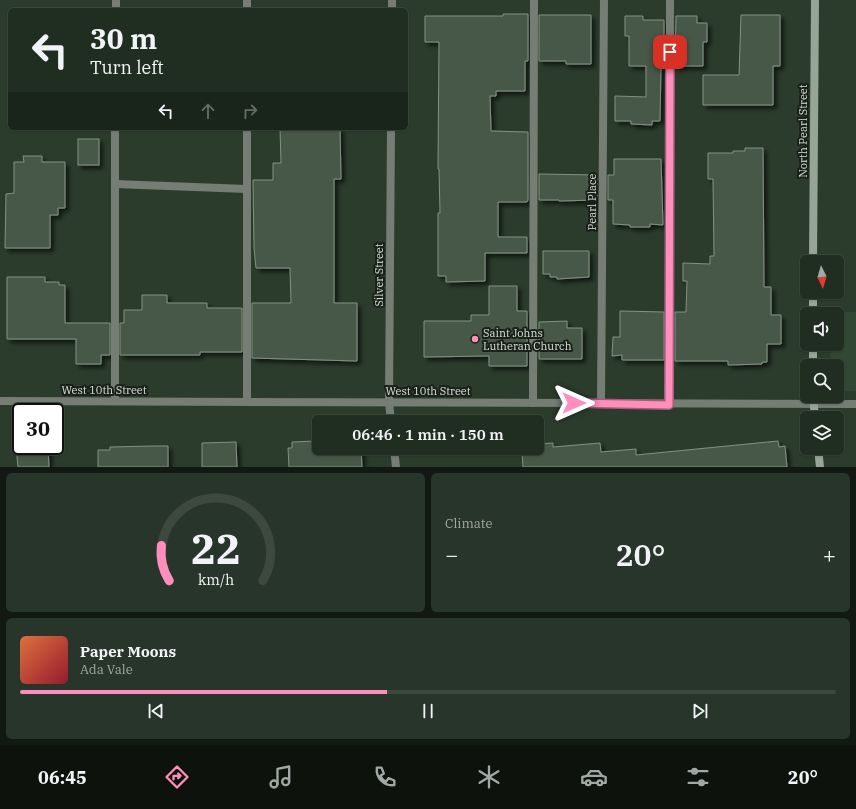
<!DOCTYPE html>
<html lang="en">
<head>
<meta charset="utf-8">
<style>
  :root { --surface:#202d21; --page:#28352a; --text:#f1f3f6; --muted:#a2a8a5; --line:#3d493f; --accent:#fe8ebb }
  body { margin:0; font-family:"IBM Plex Serif",serif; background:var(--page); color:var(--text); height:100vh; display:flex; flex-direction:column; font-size:15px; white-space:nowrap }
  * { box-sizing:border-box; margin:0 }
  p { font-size:13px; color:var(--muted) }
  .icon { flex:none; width:22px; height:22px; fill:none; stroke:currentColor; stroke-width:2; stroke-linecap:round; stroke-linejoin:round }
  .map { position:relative; height:467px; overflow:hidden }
  .panel { display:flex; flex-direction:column; gap:6px; padding:6px; background:#121912; flex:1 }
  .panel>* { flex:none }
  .hud { position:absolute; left:8px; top:8px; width:400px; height:122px; border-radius:6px; box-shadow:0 1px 3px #0004,0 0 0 1px var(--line); background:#202d21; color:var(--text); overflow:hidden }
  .needle { width:26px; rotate:175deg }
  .tools { position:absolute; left:800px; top:255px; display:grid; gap:8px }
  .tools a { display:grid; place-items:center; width:44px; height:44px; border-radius:6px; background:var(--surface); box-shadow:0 1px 3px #0004,0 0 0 1px var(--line); font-size:20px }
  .speed { position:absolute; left:12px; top:403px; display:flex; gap:8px; font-size:20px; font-weight:700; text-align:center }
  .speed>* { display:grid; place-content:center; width:52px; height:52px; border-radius:50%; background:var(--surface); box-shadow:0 1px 3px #0004,0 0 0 1px var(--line); line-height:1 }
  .speed .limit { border:2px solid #111; border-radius:6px; background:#fff; color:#111 }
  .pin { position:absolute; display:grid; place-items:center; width:34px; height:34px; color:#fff; margin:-17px; border-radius:8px; box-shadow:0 2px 6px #0006 }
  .me { position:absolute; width:44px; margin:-22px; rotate:90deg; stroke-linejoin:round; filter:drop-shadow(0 0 3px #0008) }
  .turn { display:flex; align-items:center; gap:14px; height:84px; padding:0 16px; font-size:18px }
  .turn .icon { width:52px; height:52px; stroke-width:2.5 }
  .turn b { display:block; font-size:28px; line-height:34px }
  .lanes { display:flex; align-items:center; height:38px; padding:0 16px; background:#0003; justify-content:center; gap:20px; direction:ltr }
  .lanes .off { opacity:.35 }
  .big { font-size:30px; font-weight:600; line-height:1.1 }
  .panel .tile { flex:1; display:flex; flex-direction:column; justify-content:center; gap:6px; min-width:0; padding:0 14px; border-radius:6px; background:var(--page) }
  .panel .dial { align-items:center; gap:0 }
  .dial svg { height:104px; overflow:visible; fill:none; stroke:var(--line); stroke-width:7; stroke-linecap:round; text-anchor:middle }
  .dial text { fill:var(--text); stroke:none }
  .song { display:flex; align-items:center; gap:12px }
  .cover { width:48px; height:48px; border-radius:6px; background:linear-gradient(135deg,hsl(20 70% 55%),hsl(350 70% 35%)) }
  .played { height:4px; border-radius:2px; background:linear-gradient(90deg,var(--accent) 45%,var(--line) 45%) }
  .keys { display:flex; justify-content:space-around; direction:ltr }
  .heat { display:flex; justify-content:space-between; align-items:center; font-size:22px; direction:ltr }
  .panel .tiles { flex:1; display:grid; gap:6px; grid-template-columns:1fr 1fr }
  .tile:last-child { grid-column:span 2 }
  .trip { position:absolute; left:312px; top:415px; width:232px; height:40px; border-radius:6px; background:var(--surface); box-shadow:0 1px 3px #0004,0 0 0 1px var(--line); font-weight:600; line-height:40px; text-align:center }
  .tabs { display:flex; height:64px; justify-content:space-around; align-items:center; background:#0d120d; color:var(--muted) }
  .tabs .icon { width:28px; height:28px }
  .tabs .current { color:var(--accent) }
  .tabs b { font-size:18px; color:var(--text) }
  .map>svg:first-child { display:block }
  .built { fill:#314834 }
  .building { fill:#475949; stroke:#809381; filter:url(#shadow) }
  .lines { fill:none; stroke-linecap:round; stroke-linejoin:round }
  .lane { stroke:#757d75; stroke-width:8 }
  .street { stroke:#757d75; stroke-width:8 }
  .secondary { stroke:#97a598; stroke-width:8 }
  .route-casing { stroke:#a55c7a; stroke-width:10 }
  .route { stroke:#fe8ebb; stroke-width:7 }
  .poi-dot { fill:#fe8ebb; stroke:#192019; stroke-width:1.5 }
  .labels { text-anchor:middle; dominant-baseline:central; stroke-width:4; stroke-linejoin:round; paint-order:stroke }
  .street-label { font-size:11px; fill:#d6e0d7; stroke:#192019 }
  .poi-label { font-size:11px; fill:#d6e0d7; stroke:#192019; text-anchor:start }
</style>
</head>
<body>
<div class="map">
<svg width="856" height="467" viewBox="0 0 856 467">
  <defs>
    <filter id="shadow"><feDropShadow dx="3.5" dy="3.5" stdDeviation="2" flood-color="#0009"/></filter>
  </defs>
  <rect width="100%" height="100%" fill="#2b3c2c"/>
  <!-- built -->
  <polygon class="built" points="830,312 856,312 856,391 837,391 837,366 831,366 830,344 837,344 837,314 830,314"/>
  <!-- building -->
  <g class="building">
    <polygon points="503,14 528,14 528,61 525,61 525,91 496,91 496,96 490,96 491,131 528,132 528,200 527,202 498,202 498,237 527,237 527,253 485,253 485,281 446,282 446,276 438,276 438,213 440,213 439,169 438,169 439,42 425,42 425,16 503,16"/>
    <polygon points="539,15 591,15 591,64 566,64 566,61 539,61"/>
    <polygon points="741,15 780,15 780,66 773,66 773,105 703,105 703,75 739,75"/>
    <polygon points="625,16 643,16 643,20 664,20 664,66 661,66 660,121 652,121 652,125 631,124 631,121 615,121 615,96 646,97 646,66 629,66 629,36 625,36"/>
    <polygon points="676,16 697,16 697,23 707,23 707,42 703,42 703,66 675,66"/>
    <polygon points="280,128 340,128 341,179 334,179 334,303 357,303 357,361 252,358 252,303 291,303 290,268 256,268 254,248 253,180 273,180 273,163 281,163"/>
    <rect x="78" y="139" width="21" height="26"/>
    <polygon points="745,148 763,148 764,287 771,287 771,315 781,315 781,344 767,344 767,362 762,362 762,364 728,365 728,361 675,361 675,312 686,312 687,281 683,281 683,263 710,264 710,256 714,256 713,179 708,179 708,153 733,153 733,151 745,151"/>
    <polygon points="23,156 42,156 42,162 65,162 65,208 58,208 58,215 50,215 50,248 5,248 6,194 14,193 14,162 24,162"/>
    <polygon points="614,159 661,159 663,225 650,224 650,227 630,227 630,225 613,224 613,200 608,200 608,175 614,175"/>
    <polygon points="539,174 597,175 597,200 559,201 559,200 539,200"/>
    <polygon points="543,251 589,251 589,277 557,279 557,277 550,277 550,274 543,274"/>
    <polygon points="7,277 45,277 45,282 59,282 59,285 65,285 65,323 110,323 110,355 101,355 101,364 76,364 76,339 7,339"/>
    <polygon points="489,286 517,286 517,311 527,311 527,366 489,366 489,356 424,357 424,321 471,321 471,315 489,315"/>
    <polygon points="142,295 167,295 167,303 207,303 207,308 242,308 242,352 200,352 200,355 120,355 120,323 124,323 124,310 142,310"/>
    <polygon points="620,311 664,312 664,360 622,360 622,355 612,356 613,337 620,337"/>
    <polygon points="567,321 567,328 582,328 582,359 539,359 539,322"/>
    <polygon points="316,441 316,448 361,448 362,467 289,467 288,448 292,448 292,442"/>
    <polygon points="778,441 779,447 785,446 787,467 523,467 522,453 525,452 524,448 537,448 537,444 553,443 553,447 600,443 601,452 636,449 636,455"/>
    <polygon points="236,442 237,467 202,467 202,443"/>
    <polygon points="30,446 48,446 49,467 18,467 16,447"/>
    <polygon points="152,446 168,446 168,467 98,467 98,450 110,450 110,447"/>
  </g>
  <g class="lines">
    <!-- lane -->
    <g class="lane">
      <polyline points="116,10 116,0"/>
      <polyline points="247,10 247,0"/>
      <polyline points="115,184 247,189"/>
      <polyline points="115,401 115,128"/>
      <polyline points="247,402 247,128"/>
      <polyline points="533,403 534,0"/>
      <polyline points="669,405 670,0"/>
    </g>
    <!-- street -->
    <g class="street">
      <polyline points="392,10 392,0"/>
      <polyline points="391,128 389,402 391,422"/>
      <polyline points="0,401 856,404"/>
      <polyline points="601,403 604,0"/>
      <polyline points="394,448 396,467"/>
    </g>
    <!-- secondary -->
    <g class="secondary">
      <polyline points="813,262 815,0"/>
      <polyline points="813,314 813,292"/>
      <polyline points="813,366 813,344"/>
      <polyline points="813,396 815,418"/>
      <polyline points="818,448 820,467"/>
    </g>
  </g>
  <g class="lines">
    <defs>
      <polyline id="route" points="574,403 669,405 670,52"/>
    </defs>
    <!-- route casing -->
    <use href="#route" class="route-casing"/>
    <!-- route -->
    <use href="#route" class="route"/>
  </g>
  <!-- markers -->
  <circle class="poi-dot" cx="475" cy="339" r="4"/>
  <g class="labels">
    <!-- street labels -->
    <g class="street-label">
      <text transform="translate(803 131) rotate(-90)">North Pearl Street</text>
      <text transform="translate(592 202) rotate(-90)">Pearl Place</text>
      <text transform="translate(379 275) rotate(-90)">Silver Street</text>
      <text x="104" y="390">West 10th Street</text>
      <text x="428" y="391">West 10th Street</text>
    </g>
    <!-- poi labels -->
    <g class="poi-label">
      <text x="483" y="333">Saint Johns<tspan x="483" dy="13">Lutheran Church</tspan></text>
    </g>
  </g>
</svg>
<div class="tools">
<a><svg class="needle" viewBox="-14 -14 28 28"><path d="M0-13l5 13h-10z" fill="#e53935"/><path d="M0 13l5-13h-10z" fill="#a2a8a5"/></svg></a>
<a><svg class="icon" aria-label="sound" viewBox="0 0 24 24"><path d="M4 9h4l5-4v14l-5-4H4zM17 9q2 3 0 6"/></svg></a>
<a><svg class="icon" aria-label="search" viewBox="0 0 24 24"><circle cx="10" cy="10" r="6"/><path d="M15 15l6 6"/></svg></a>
<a><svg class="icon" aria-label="layers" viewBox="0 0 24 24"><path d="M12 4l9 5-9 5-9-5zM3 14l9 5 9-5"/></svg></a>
</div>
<div class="speed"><div class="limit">30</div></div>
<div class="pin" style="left:670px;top:52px;background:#d93025"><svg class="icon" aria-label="arrive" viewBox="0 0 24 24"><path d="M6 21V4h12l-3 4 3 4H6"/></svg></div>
<svg class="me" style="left:574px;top:403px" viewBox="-20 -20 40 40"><path d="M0-17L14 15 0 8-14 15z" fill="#fe8ebb" stroke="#fff" stroke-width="4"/></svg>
<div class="trip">06:46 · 1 min · 150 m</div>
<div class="hud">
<div class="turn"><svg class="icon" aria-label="left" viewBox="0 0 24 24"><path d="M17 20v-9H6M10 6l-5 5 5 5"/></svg><div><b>30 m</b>Turn left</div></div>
<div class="lanes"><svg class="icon" aria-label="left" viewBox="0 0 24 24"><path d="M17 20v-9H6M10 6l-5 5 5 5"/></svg><svg class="icon off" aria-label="ahead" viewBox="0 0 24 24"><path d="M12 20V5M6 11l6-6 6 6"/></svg><svg class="icon off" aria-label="right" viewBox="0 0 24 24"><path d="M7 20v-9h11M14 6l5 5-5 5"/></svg></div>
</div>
</div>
<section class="panel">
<div class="tiles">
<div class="tile dial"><svg viewBox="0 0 100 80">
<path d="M14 69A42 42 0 1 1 86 69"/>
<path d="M14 69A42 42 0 0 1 8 42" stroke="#fe8ebb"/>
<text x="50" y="56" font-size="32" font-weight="700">22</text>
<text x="50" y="72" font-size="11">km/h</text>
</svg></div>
<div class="tile"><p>Climate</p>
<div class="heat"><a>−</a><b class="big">20°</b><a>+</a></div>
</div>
<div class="tile">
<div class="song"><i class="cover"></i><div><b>Paper Moons</b><p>Ada Vale</p></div></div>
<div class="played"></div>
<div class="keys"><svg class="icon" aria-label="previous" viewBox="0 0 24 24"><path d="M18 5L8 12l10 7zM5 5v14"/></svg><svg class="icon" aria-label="pause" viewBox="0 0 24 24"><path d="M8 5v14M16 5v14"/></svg><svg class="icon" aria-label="next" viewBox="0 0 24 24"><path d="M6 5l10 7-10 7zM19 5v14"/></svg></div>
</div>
</div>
</section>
<nav class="tabs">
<b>06:45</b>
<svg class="icon current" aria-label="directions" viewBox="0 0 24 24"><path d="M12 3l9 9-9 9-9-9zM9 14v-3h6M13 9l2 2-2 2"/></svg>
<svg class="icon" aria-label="music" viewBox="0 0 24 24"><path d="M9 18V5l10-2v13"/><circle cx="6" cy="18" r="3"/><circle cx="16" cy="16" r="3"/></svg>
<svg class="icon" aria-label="phone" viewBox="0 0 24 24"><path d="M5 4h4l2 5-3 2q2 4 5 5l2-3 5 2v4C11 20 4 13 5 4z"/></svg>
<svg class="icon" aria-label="climate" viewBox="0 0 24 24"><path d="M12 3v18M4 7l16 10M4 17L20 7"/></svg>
<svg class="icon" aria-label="car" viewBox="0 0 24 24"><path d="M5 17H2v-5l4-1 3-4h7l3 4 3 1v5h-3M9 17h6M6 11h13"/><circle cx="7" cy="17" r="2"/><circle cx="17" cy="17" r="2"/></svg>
<svg class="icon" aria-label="filters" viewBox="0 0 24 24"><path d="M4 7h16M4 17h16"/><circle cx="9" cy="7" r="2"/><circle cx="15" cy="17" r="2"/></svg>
<b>20°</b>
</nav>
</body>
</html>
